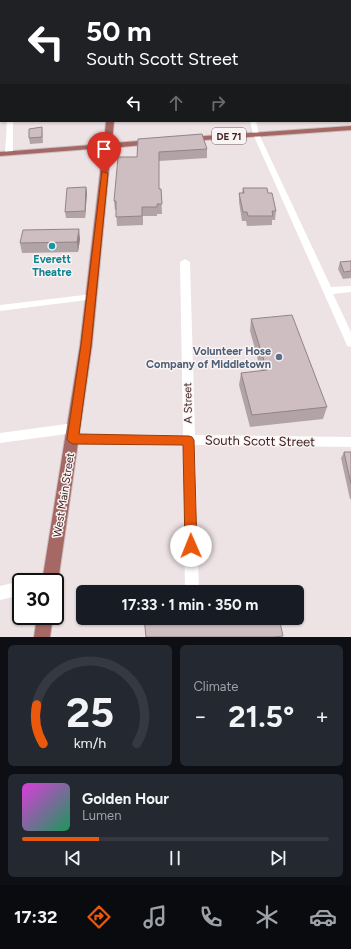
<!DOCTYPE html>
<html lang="en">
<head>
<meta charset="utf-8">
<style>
  :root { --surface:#171b24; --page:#242831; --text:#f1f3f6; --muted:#9ea1a6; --line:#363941; --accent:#ea580c }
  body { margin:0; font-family:Figtree,sans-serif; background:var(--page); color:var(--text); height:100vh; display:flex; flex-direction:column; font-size:15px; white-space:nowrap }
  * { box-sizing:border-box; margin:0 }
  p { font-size:13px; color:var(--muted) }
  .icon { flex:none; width:22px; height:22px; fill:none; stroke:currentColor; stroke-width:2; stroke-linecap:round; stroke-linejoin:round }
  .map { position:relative; height:637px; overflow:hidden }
  .drawer { display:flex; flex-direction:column; gap:8px; padding:8px; background:#0d0f14; flex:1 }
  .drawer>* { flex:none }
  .top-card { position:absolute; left:0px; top:0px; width:351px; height:122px; box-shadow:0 1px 3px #0004; background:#202124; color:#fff; overflow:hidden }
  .speed { position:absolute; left:12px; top:573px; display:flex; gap:8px; font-size:20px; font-weight:700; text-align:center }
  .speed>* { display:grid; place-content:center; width:52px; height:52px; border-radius:50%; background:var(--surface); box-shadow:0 1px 3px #0004; line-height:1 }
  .speed .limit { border:2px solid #111; border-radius:6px; background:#fff; color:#111 }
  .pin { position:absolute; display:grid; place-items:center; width:34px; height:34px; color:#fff; margin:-41px -17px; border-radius:50% 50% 50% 0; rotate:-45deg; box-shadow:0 0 4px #0007 }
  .pin .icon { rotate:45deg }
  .me { position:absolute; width:44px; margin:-22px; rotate:359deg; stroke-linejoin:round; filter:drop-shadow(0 0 3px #0008) }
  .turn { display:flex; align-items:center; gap:14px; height:84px; padding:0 20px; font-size:18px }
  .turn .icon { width:52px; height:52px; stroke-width:2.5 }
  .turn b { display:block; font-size:28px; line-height:34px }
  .lanes { display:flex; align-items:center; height:38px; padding:0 20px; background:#0003; justify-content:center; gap:20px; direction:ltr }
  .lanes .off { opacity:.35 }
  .big { font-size:30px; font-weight:700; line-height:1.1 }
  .drawer .tile { flex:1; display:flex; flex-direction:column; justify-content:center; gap:6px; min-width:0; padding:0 14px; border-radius:6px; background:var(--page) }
  .drawer .dial { align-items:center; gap:0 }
  .dial svg { height:104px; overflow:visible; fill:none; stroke:var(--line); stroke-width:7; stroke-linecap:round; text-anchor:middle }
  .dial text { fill:var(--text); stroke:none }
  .song { display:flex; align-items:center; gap:12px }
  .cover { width:48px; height:48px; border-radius:6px; background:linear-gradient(135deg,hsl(300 70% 55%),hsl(150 70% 35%)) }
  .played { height:4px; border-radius:2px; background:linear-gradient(90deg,var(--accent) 25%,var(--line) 25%) }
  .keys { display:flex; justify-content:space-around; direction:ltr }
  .heat { display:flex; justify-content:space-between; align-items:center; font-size:22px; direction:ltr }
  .drawer .tiles { flex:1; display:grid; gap:8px; grid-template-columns:1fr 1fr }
  .tile:last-child { grid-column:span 2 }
  .trip { position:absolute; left:76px; top:585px; width:228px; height:40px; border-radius:6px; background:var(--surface); box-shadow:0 1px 3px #0004; font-weight:700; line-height:40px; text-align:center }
  .tabs { display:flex; height:64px; justify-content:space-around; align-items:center; background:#090b0e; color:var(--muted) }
  .tabs .icon { width:28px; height:28px }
  .tabs .on { color:var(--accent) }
  .tabs b { font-size:18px; color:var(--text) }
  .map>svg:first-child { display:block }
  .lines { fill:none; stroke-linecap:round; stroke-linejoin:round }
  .primary-casing { stroke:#cac1c1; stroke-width:2 }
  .minor { fill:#fff; fill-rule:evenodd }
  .primary { fill:#a66864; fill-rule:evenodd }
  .wall { fill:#b1a3a6 }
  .shaded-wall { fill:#908587 }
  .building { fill:#cebec1; stroke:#908587 }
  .route { fill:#ea580c; stroke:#983908 }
  .culture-dot { fill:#0f9aa8; stroke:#f9f3f4; stroke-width:1.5 }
  .service-dot { fill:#5c6f8a; stroke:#f9f3f4; stroke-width:1.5 }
  .labels { text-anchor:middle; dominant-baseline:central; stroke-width:3; stroke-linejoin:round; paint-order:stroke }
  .shield { fill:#f9f3f4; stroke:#786160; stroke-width:1 }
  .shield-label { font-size:10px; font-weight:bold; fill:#402221 }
  .culture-label { font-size:11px; font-weight:bold; fill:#0d838f; stroke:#f9f3f4 }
  .service-label { font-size:11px; font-weight:bold; fill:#4e5e75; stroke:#f9f3f4; text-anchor:end }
  .street-label { font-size:11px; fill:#402221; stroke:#f9f3f4 }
  .near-street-label { font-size:13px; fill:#402221; stroke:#f9f3f4 }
</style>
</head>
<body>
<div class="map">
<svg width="351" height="637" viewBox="0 0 351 637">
  <rect width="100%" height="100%" fill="#ede2e4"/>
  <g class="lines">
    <defs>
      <g id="primary">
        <polygon points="124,0 130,0 123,1"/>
        <polygon points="106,121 114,121 112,143 153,140 157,142 153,144 111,148 92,345 58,582 55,588 55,582 42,582 80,345 103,148 0,156 0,152 104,144"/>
        <polygon points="351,126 351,130 190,141 186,139 190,137"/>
        <polygon points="37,616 53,616 50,637 34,637"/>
      </g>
    </defs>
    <!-- primary casing -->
    <use href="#primary" class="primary-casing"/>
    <!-- minor -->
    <g class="minor">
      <rect x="8" y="0" width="4" height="1"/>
      <polygon points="177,0 220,0 177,1"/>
      <rect x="305" y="0" width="4" height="1"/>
      <rect x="0" y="5" width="1" height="2"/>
      <rect x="350" y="58" width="1" height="4"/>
      <rect x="0" y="63" width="1" height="4"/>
      <rect x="350" y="79" width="1" height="6"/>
      <polygon points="7,121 13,121 13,153 9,155 5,153"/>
      <polygon points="250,121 256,121 259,134 331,287 351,286 351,292 333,294 351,332 351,347 347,346 346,343 253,134"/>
      <polygon points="185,259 190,262 195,435 351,437 351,447 195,445 199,592 185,592 183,445 73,444 69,443 67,439 69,435 73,434 183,435 180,262"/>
      <polygon points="92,294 95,295 97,297 95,299 0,311 0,305"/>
      <polygon points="74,423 78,424 80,428 78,432 74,433 0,443 0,433"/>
      <polygon points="21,581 24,582 21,582 21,595 0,600 0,586"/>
    </g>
    <!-- primary -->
    <use href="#primary" class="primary"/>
  </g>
  <!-- wall -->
  <g class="wall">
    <polygon points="42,127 43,143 30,144 29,138"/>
    <polygon points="138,139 207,149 207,158 159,161 159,189 161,189 162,214 157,214 157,216 143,216 143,225 117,226 116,210 115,210 114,201 137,157"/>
    <polygon points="86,187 87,193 85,218 66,218 65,212"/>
    <polygon points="243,188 268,193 276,211 275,220 272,220 272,225 247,226 246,221 242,221 239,202 239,193 242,193"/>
    <polygon points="80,239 78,252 22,253 20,243"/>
    <polygon points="351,261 351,278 343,279 338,269 340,262"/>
    <polygon points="251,319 327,407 323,419 250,427 239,385 241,373 261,371 250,331"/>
    <polygon points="344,452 351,452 351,499 350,499 341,458"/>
  </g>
  <!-- shaded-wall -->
  <g class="shaded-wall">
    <polygon points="86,187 87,193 85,218 85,211"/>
    <polygon points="79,229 80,239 78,252 77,242"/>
  </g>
  <!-- building -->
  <g class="building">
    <polygon points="42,127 42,137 29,138 29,129"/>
    <polygon points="202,134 207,149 159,152 159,189 161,189 162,204 157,204 157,207 142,207 142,216 116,217 116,201 114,201 118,157 137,157 138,139"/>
    <polygon points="86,187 85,211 65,212 67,188"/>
    <polygon points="243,188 267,188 268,193 272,193 276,211 272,211 273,216 248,216 247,212 243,212 239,193 244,193"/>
    <polygon points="79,229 77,242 20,243 23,230"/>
    <polygon points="351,261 351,271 344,272 340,262"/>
    <polygon points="292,315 327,407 252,415 241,373 267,370 251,319"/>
    <polygon points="344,452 351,452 351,484"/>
    <polygon points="144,618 279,618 283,636 274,637 146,637"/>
  </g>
  <!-- route -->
  <polygon class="route" points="102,171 108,173 91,345 79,434 189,436 192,437 194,440 197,546 195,551 191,553 187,551 185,546 183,445 73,444 69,442 67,439 81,345"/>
  <!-- markers -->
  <circle class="culture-dot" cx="52" cy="246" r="4"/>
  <circle class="service-dot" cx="279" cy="357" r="4"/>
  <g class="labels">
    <!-- shield labels -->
    <rect class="shield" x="212" y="128" width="34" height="16" rx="3"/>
    <g class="shield-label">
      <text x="229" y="136">DE 71</text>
    </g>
    <!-- culture labels -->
    <g class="culture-label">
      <text x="52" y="259">Everett<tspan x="52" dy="13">Theatre</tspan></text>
    </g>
    <!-- service labels -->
    <g class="service-label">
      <text x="271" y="351">Volunteer Hose<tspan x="271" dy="13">Company of Middletown</tspan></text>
    </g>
    <!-- street labels -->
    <g class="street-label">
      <text transform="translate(188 403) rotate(-91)">A Street</text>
      <text transform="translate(64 495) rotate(-81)">West Main Street</text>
    </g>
    <!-- near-street labels -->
    <g class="near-street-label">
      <text transform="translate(260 441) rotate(1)">South Scott Street</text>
    </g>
  </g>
</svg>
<div class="speed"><div class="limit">30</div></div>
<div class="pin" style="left:104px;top:173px;background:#d93025"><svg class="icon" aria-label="arrive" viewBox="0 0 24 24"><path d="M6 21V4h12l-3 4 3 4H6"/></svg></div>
<svg class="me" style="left:191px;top:546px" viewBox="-20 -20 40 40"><circle r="19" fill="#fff"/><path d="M0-13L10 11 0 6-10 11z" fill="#ea580c"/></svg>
<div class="trip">17:33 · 1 min · 350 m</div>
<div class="top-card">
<div class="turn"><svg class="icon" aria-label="left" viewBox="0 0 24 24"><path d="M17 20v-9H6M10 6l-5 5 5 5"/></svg><div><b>50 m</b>South Scott Street</div></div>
<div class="lanes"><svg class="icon" aria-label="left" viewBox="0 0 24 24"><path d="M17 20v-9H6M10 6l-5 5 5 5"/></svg><svg class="icon off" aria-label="ahead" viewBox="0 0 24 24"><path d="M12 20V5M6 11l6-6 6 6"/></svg><svg class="icon off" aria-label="right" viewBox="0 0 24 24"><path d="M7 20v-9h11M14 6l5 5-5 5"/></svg></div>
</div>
</div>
<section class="drawer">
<div class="tiles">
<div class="tile dial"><svg viewBox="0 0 100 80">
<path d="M14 69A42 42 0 1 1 86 69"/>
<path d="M14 69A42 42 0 0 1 9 39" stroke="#ea580c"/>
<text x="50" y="56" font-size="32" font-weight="700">25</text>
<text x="50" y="72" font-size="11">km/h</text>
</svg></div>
<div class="tile"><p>Climate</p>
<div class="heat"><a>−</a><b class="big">21.5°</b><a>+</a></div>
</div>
<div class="tile">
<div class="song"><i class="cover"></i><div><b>Golden Hour</b><p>Lumen</p></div></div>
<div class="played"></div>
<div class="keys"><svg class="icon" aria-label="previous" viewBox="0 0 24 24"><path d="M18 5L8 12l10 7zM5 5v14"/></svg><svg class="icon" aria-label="pause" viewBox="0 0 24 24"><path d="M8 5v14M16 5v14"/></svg><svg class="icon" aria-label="next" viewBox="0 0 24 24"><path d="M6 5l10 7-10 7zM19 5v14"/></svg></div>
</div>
</div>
</section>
<nav class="tabs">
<b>17:32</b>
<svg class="icon on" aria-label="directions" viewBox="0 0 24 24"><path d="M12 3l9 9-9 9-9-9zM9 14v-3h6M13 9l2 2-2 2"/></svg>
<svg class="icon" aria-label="music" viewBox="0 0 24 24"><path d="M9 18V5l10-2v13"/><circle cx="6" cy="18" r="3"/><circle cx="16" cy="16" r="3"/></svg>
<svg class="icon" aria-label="phone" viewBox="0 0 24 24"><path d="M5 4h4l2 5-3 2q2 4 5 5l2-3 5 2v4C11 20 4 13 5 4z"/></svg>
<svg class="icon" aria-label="climate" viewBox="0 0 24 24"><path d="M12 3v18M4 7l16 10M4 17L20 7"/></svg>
<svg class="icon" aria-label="car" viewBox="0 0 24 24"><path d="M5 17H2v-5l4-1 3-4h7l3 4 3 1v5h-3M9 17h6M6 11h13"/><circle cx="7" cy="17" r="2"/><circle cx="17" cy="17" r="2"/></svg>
</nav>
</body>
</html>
